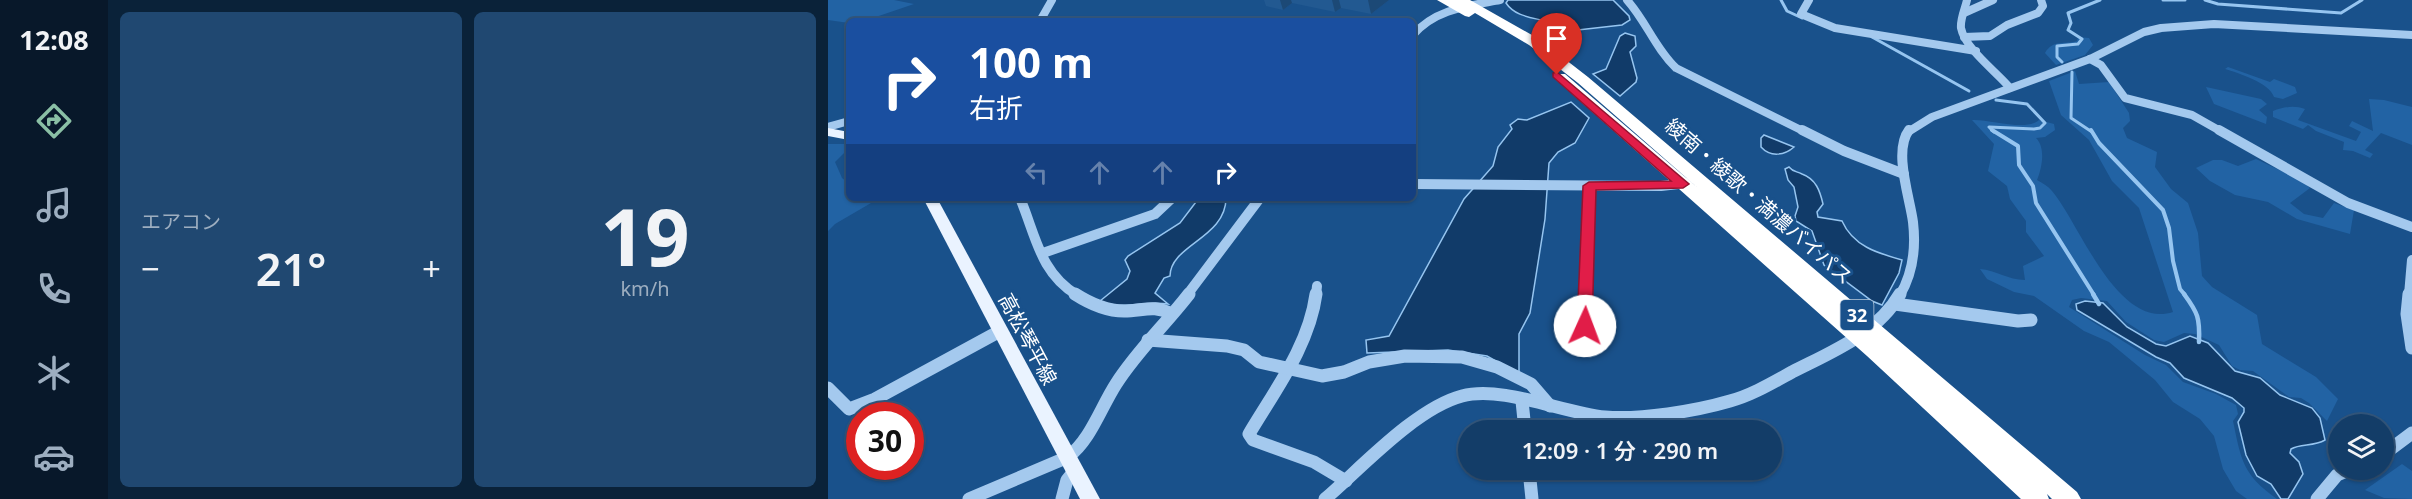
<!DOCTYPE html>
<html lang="ja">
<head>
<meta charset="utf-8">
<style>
  :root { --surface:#133d68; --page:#204871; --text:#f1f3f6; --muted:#9daec0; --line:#32567c; --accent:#8abfa5 }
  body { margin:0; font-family:"Noto Sans","Noto Sans JP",sans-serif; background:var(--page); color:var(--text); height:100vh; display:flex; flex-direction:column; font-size:22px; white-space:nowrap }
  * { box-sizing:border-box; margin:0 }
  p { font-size:20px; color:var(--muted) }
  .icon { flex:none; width:33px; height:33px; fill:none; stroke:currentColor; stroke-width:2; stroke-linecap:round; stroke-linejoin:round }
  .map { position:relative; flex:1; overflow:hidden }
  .side { display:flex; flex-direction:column; gap:12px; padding:12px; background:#0a2239; width:720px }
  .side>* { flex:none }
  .guide { position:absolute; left:18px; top:18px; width:570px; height:183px; border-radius:9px; box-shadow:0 2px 4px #0004,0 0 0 2px var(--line); background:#1a4fa0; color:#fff; overflow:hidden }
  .tools { position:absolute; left:1500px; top:414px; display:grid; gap:12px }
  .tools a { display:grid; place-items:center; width:66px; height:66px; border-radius:50%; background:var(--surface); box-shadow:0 2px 4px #0004,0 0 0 2px var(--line); font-size:30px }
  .speed { position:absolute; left:18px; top:402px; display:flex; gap:12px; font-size:30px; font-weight:700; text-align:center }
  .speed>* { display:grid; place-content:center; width:78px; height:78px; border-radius:50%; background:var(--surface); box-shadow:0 2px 4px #0004,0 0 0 2px var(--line); line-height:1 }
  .speed .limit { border:9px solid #d22; background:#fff; color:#111 }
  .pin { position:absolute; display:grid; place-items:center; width:51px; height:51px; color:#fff; margin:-62px -26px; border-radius:50% 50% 50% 0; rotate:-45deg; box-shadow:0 0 6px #0007 }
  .pin .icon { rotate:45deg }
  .me { position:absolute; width:66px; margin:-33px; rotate:2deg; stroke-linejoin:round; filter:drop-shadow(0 0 4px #0008) }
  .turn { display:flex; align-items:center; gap:21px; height:126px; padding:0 24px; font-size:27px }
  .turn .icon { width:78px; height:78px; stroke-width:2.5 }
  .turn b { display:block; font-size:42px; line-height:51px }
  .lanes { display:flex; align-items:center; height:57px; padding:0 24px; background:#0003; justify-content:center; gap:30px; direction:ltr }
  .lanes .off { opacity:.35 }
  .big { font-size:45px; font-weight:600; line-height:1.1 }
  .side .widget { flex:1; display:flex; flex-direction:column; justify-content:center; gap:9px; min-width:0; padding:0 21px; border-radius:9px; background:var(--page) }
  .side .dial { align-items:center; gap:0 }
  .dial b { font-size:78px; line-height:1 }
  .heat { display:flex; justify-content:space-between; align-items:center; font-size:33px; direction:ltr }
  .side .tiles { flex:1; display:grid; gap:12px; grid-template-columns:repeat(2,1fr) }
  .trip { position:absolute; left:630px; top:420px; width:324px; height:60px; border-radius:30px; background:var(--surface); box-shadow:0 2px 4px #0004,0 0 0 2px var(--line); font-weight:600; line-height:60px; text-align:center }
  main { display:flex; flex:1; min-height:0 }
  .tabs { display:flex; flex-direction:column; width:108px; justify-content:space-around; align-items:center; background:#08182a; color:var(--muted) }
  .tabs .icon { width:42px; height:42px }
  .tabs .selected { color:var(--accent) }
  .tabs b { font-size:27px; color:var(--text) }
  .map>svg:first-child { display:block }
  .green { fill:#2263a4 }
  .water { fill:#113b69; stroke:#96c5f0; stroke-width:1.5 }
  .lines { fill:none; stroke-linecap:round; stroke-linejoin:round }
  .stream-far2 { stroke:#96c5f0; stroke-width:3 }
  .stream-far1 { stroke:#96c5f0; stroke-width:4 }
  .stream { stroke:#96c5f0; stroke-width:4.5 }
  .minor-far2 { stroke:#a4c9ee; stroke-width:8 }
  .minor-far1 { stroke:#a4c9ee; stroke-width:10 }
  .minor { stroke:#a4c9ee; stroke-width:13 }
  .major { fill:#eaf3ff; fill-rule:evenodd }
  .highway { fill:#fff; fill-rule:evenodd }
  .wall { fill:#225991 }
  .shaded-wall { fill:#1c4976 }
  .route { fill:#e11d48; stroke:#92132f; stroke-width:1.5 }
  .labels { text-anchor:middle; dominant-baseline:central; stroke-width:6; stroke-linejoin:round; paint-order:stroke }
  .shield { fill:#19518b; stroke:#bacbdc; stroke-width:1.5 }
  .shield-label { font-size:18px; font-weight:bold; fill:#fff }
  .street-label { font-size:20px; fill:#fff; stroke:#19518b }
</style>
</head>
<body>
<main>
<nav class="tabs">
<b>12:08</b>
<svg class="icon selected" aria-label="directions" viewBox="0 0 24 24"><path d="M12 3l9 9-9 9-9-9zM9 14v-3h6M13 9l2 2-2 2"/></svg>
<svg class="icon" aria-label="music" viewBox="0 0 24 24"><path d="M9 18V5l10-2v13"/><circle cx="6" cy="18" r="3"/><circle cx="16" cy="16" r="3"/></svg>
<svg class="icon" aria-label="phone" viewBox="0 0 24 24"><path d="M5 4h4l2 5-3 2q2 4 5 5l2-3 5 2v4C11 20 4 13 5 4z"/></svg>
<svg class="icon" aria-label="climate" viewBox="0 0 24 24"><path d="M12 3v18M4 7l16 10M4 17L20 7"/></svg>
<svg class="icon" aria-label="car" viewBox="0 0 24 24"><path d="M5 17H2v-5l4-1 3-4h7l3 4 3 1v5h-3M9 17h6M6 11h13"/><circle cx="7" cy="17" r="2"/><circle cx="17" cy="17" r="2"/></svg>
</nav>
<section class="side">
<div class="tiles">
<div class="widget"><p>エアコン</p>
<div class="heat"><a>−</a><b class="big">21°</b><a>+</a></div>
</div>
<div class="widget dial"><b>19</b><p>km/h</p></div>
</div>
</section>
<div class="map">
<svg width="1584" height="499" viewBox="0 0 1584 499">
  <rect width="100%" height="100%" fill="#19518b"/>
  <!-- green -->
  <g class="green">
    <polygon points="0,0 66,0 86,4 36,21 21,21 21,23 0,20"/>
    <path d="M1250,37l11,1 4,7 -8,10 -29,10 -11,-12c8,-14 20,-8 32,-12z"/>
    <path d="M1400,67l42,15 4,-3 21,8 2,6 -14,6 -9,-2c-4,-14 -36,-24 -49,-28z"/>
    <path d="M1247,71l4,13 30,-2 20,31 1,8 -7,7 4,10 30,14 -2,15 16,22 17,14 10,30 4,43 10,11 45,28 5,29 54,33 22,22 -11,22 -18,-18 -8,-5 -12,-1 -36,-26 -13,-1 -8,-4 -13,-21 -24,-11 -11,-1 -20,9 -10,-2 -28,-18 -19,-21 -26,-3 -9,2 -3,7 76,48 21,10 17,17 33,12 20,11 2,9 -5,7c8,39 10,54 44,78h-30l-11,-8 -13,-22 -9,-33 -14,-17 -27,-17 -18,-22 -46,-38 -25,-11 -50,-35 -20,-4 -27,-13 -7,-10c16,1 28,11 45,11l-2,-14 21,-10 -18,-24v-11l-16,-22 -3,-13 -19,-15 6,-27 -22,-24c18,-1 54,12 67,0l15,4 1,6 -10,7 -9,1c10,10 6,30 1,42 5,3 11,6 15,11 28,33 65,139 121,121l-34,-104 -27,-27 -23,-41 -28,-25 -12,-34z"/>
    <polygon points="1378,87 1433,99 1439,104 1431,110 1439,117 1438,124 1386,104"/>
    <path d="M1541,99l15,1 28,7v38l-31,-12 -16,17 8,4 -3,4 -17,-7 -10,-1 1,-8 -28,-11 -8,-6 -5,4 -30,-12v-6c11,-4 21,-6 32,-2l-7,11 58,21 5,-9 -12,-6 3,-5 21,10z"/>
    <polygon points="0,144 21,144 21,148 7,162 14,178 21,184 21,198 44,198 43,203 7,224 0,231"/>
    <polygon points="1428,159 1473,180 1482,188 1462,203 1476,214 1495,218 1506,203 1526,210 1522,234 1469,219 1440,202 1407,195 1382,181 1368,168 1385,160 1394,160 1410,166"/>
    <polygon points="1574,464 1584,471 1584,499 1556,498 1537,490"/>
  </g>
  <!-- water -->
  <g class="water">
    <path d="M680,0h105l16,16 1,4 -8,5 -71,8 -8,-2 -2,-11c-13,-3 -27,-5 -35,-17z"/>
    <polygon points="797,33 807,36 808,46 802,52 809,78 808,82 792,96 765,74 778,69 792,36"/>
    <polygon points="743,102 761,118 747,143 730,152 721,163 717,219 702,313 691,334 691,374 659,356 620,350 539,353 538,340 561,336 636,199 665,166 670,147 684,129 682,125 690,119 699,120"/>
    <path d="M936,135l30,12c-10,9 -24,10 -33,0v-9z"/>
    <path d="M961,167c4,5 7,4 13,7 14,5 18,17 21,30l-6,8 1,5 24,4c11,25 35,32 60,39l-3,13 -17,32 -10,-4 -48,-36 -12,-34 -16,-10 -1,-5 3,-9 -4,-20 -6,-7 -3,-11z"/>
    <path d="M371,198h27c0,40 -56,47 -56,78l-6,2 -9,15 13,11c-23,-4 -46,7 -68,-3l27,-22 3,-8 -5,-11 3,-4 52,-33z"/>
    <path d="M1257,301l18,2 24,24 29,17 10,2 24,-10 18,7 27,28 25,7 20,17 32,13 8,10 5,22c-12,7 -24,3 -34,9l-1,4 9,9 4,12 -15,25h-7l-10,-15 -14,-8 -11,-21 -8,-33 6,-10v-4l-12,-10 -48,-20 -14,-15 -14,-6 -79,-47 -1,-6z"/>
  </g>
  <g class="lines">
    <!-- stream-far2 -->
    <g class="stream-far2">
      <polyline points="953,0 959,11 974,18"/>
      <polyline points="1335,0 1357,0"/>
      <polyline points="1377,0 1390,4 1513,13 1534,0"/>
      <polyline points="1044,37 1141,91"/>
      <polyline points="1234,62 1229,57 1229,46 1250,44 1254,39 1240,30 1243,23 1240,13 1272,0"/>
      <polyline points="1244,72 1243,118 1264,132"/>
      <polyline points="1166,132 1161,127 1206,129 1212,128 1217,123 1199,104 1168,100"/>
    </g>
    <!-- stream-far1 -->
    <g class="stream-far1">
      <polyline points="1164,130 1190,146 1191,165 1205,186 1208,203 1266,295"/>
      <polyline points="1263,130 1271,143 1335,210 1341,228 1345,261 1352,289 1357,295"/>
    </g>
    <!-- stream -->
    <g class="stream">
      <polyline points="1265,294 1271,304"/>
      <path d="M1356,294c14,19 16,24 15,48"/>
    </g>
    <!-- minor-far2 -->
    <g class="minor-far2">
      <path d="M799,0c19,21 28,48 49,68l129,64"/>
      <polyline points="981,0 973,14 1007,28 1148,51"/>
      <path d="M1139,0c-2,9 -7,19 -6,28 4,21 36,44 49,60"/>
      <polyline points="1136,13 1165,0"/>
      <polyline points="212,21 224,0"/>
      <path d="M585,35c22,-26 55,-29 87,-35"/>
      <polyline points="1136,37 1162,36 1179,25 1210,13 1215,6 1213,0"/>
      <polyline points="1262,59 1273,65 1297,98 1364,115 1394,132"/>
      <polyline points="0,127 21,121"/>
      <polyline points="1080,132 1104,117 1262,59 1316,32 1333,28 1386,24 1584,35"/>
    </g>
    <!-- minor-far1 -->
    <g class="minor-far1">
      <polyline points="974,130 1016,151 1076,174"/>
      <polyline points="1391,130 1520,203 1584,227"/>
      <polyline points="585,184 833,186 859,183"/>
      <path d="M192,198c16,38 20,75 57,97"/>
      <polyline points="215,253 327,214 344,198"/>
      <polyline points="359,295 432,198"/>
      <polyline points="488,295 489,286"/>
      <polyline points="758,295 761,186"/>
      <path d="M1072,295c13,-22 16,-47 13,-73 -3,-24 -20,-71 -4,-92"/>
      <polyline points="1581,295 1584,260"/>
    </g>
    <!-- minor -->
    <g class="minor">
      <path d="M247,294c14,9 32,17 49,17 19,0 30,-7 47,3"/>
      <path d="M488,294c-7,52 -41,96 -67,140l4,6 61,22 32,19"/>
      <polyline points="1581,294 1579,314 1584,348"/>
      <polyline points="1067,304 1190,321 1203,320"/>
      <polyline points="320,340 399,346 416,350 431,362 494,376 516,372 541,362 577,356 634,357 669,367 703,384 722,406"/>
      <polyline points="756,348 758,294"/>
      <polyline points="0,388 21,409 47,399 172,331"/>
      <polyline points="694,401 697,430"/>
      <polyline points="1556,454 1584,433"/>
      <polyline points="701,470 704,499"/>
      <path d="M141,499l99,-42c23,-18 32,-48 48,-73 21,-33 49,-59 73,-90"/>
      <polyline points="234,499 239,480 247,470"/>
      <path d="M497,499c36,-31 91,-91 137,-103 40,-11 101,17 143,21 35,3 91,-6 125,-16 22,-6 42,-18 62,-29 39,-20 85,-38 108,-78"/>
      <polyline points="1489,499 1509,475 1521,470"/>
    </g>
    <!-- major -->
    <g class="major">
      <polygon points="0,128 21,132 21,140 0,136"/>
      <polygon points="95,198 109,198 272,499 252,499"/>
    </g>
    <!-- highway -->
    <polygon class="highway" points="609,0 642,0 711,39 760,77 1249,492 1253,499 1224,499 1219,494 1221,499 1193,499 1039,356 725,77 727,74 737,74 870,188 750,83 701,45 647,13 641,17 637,16"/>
  </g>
  <!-- wall -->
  <polygon class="wall" points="436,0 561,0 543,14 513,8 507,12 464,3 455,10 438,6"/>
  <!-- shaded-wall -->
  <g class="shaded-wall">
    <polygon points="452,0 463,0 464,3 455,10"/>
    <polygon points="504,0 511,0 513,8 507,12"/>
    <polygon points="540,0 561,0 543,14"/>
  </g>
  <!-- route -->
  <polygon class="route" points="729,72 861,184 855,188 768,190 764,326 762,330 751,330 749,326 755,186 761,182 843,181 725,77 725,73"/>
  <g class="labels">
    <!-- shield labels -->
    <rect class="shield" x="1012.5" y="300" width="33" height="30" rx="4.5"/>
    <g class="shield-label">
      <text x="1029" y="315">32</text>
    </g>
    <!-- street labels -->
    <g class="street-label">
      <text transform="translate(931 201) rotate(41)">綾南・綾歌・満濃バイパス</text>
      <text transform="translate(200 339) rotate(62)">高松琴平線</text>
    </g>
  </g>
</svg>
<div class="tools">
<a><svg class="icon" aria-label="layers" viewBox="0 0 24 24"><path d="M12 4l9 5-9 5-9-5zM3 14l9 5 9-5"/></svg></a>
</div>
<div class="speed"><div class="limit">30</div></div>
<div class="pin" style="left:729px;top:75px;background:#d93025"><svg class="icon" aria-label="arrive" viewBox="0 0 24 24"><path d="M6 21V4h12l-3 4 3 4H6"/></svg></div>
<svg class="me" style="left:757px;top:326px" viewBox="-20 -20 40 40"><circle r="19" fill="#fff"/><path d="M0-13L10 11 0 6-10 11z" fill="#e11d48"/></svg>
<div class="trip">12:09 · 1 分 · 290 m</div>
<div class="guide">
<div class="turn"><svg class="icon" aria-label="right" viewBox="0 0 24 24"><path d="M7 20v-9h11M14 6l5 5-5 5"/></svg><div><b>100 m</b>右折</div></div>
<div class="lanes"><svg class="icon off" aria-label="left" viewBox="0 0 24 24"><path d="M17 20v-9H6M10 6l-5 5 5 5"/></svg><svg class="icon off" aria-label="ahead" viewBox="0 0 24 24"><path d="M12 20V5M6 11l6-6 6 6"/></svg><svg class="icon off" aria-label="ahead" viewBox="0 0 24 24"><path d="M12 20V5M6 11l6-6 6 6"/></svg><svg class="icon" aria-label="right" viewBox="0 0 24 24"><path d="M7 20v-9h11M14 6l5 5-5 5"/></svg></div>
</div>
</div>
</main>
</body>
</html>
